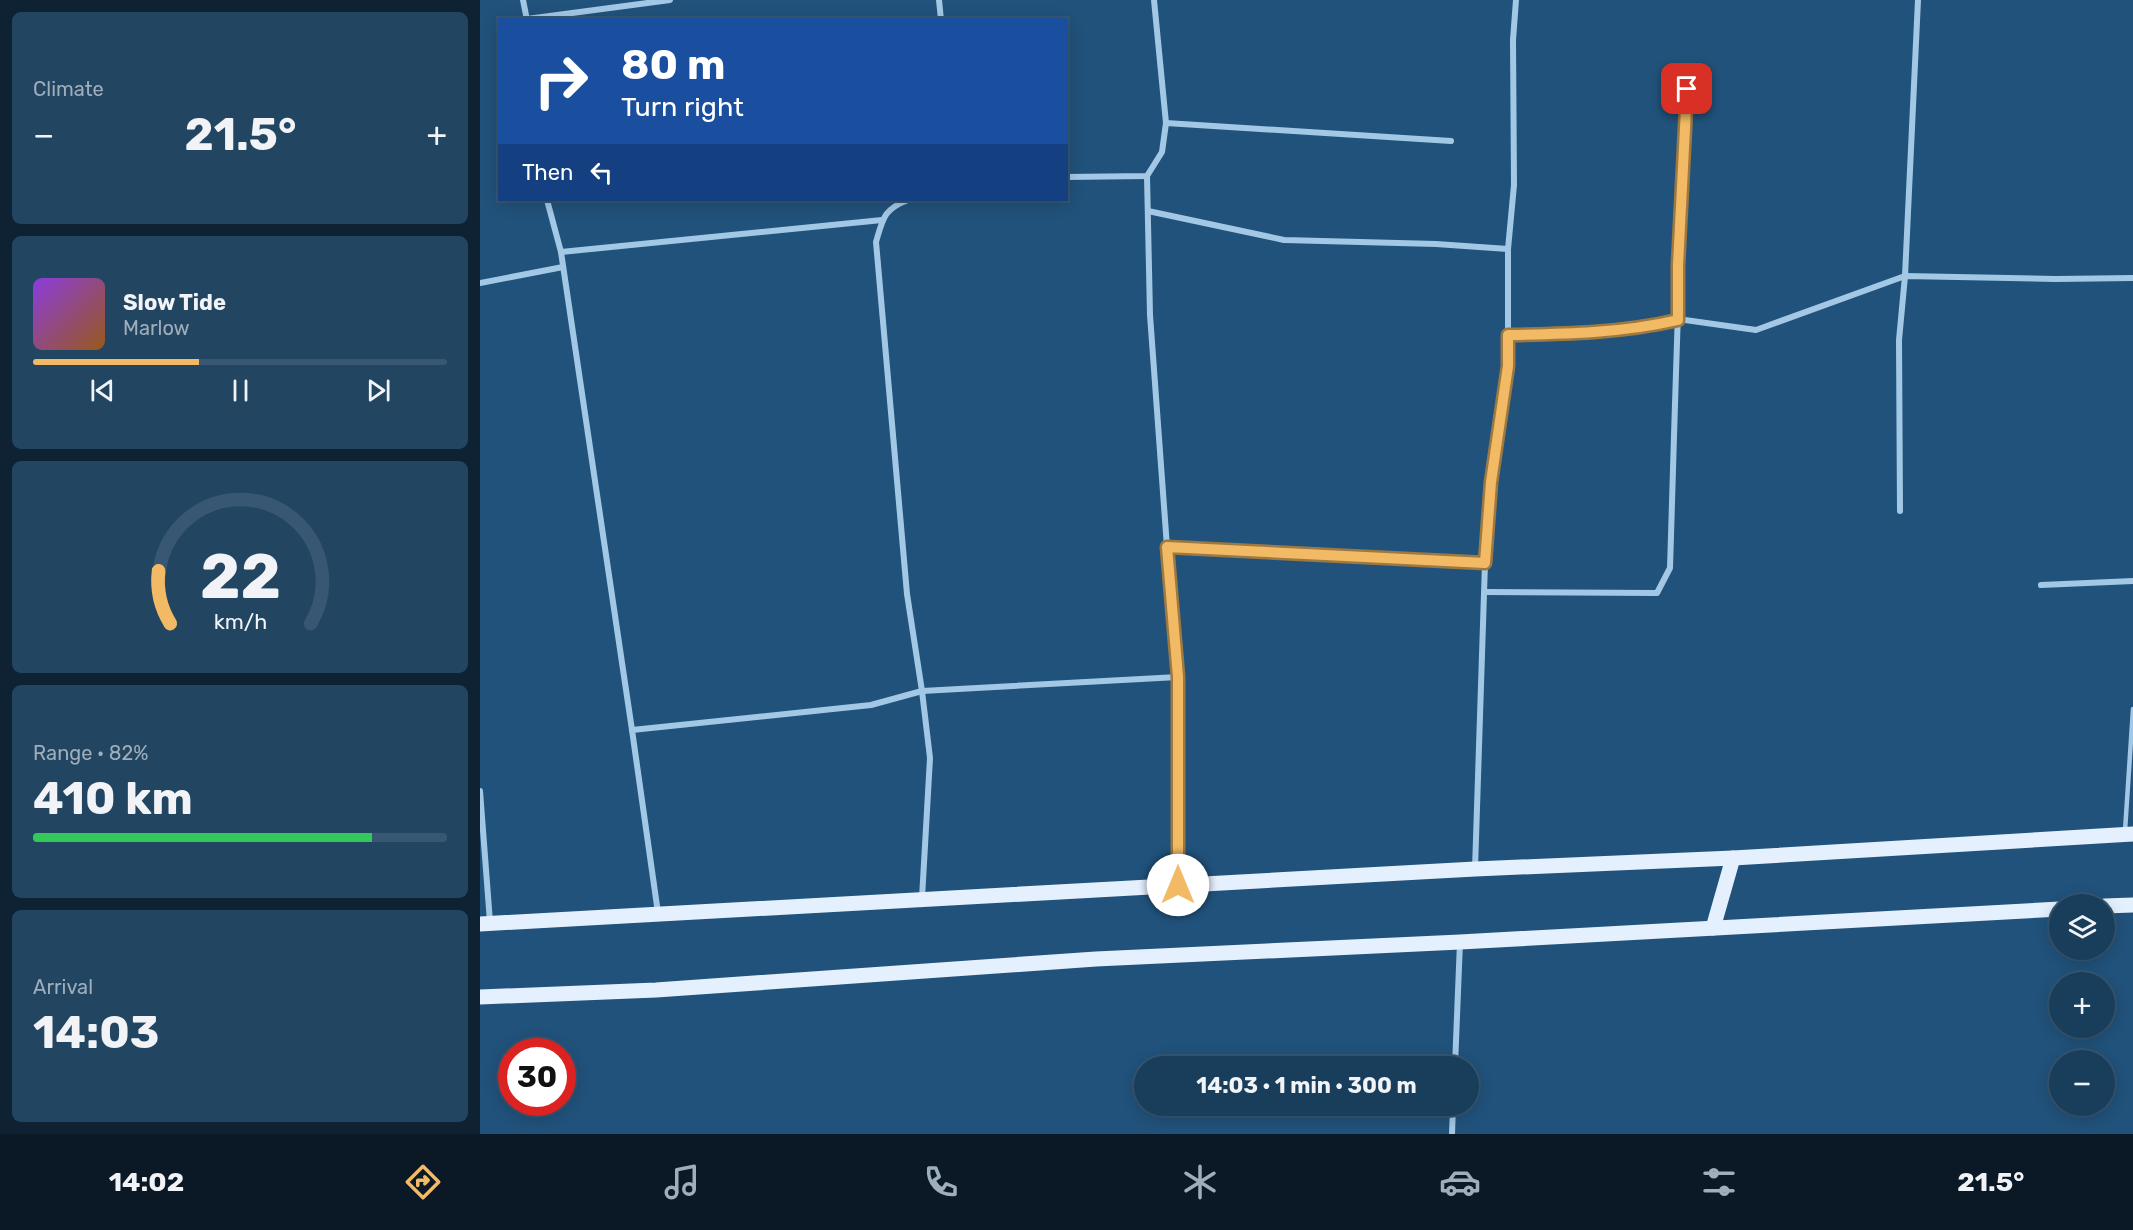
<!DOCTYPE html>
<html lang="en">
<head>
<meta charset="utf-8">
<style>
  :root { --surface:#193e5c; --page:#224562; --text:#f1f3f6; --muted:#9faebb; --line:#375772; --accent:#f2ba65 }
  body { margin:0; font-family:Rubik,sans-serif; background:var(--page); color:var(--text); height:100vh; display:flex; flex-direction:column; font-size:22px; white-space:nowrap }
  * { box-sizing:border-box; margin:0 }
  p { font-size:20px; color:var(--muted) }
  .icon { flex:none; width:33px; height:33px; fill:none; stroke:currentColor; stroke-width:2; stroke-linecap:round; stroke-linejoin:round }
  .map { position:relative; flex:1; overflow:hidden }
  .drawer { display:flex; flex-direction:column; gap:12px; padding:12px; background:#0e2233; width:480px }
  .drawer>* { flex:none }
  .hud { position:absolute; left:18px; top:18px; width:570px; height:183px; border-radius:0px; box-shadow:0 3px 15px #0003,0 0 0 2px var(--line); background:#1a4fa0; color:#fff; overflow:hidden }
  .fabs { position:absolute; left:1569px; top:894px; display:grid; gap:12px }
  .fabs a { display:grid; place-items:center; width:66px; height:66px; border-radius:50%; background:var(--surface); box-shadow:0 3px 15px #0003,0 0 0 2px var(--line); font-size:30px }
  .speed { position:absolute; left:18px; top:1038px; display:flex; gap:12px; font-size:30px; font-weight:700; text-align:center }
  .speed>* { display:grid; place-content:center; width:78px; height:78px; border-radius:50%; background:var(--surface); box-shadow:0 3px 15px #0003,0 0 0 2px var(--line); line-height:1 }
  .speed .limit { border:9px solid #d22; background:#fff; color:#111 }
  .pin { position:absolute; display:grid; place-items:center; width:51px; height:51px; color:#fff; margin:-26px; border-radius:12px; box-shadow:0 3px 9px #0006 }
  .me { position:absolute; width:66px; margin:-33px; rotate:0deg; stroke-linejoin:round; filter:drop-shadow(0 0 4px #0008) }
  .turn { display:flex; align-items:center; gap:21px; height:126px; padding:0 24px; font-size:27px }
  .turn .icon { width:78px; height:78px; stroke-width:2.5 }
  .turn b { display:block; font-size:42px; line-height:51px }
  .then { display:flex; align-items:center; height:57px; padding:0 24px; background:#0003; gap:12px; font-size:22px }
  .big { font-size:45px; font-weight:700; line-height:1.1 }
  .drawer .widget { flex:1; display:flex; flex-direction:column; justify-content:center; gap:9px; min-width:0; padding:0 21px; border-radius:9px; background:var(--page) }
  .drawer .dial { align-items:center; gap:0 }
  .dial svg { height:156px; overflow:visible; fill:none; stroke:var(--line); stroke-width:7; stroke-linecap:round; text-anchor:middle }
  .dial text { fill:var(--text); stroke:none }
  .song { display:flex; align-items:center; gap:18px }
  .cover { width:72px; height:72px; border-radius:9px; background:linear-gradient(135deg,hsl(270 70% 55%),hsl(30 70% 35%)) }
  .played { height:6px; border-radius:3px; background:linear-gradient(90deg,var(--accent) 40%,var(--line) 40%) }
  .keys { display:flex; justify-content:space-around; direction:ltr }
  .heat { display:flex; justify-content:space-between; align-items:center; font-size:33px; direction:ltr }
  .charge { height:9px; border-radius:4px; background:linear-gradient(90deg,#34c759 82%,var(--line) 0) }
  .trip { position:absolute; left:654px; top:1056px; width:345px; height:60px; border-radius:30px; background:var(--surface); box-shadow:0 3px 15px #0003,0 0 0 2px var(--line); font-weight:700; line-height:60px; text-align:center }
  .tab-bar { display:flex; height:96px; justify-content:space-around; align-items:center; background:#0a1925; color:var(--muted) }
  .tab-bar .icon { width:42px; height:42px }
  .tab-bar .on { color:var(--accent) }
  .tab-bar b { font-size:27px; color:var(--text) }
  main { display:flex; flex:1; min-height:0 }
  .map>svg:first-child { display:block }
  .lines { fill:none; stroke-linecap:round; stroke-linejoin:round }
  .service { stroke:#a3c8e5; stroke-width:4.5 }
  .minor { stroke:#a3c8e5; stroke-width:6 }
  .primary { stroke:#e4f0fd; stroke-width:15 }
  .route-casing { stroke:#9d7942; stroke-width:15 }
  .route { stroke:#f2ba65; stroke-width:10 }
</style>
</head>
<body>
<main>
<section class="drawer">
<div class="widget"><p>Climate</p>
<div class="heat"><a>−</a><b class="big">21.5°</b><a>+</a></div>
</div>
<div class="widget">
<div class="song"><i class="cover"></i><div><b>Slow Tide</b><p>Marlow</p></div></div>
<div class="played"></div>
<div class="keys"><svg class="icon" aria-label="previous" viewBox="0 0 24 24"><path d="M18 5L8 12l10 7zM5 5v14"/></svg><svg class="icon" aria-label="pause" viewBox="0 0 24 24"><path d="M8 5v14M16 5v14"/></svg><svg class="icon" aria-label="next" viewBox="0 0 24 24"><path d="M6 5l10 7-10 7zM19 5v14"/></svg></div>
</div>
<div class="widget dial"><svg viewBox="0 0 100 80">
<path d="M14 69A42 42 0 1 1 86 69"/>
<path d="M14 69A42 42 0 0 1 8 42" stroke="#f2ba65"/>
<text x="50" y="56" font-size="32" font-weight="700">22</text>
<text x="50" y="72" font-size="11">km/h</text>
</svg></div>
<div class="widget"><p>Range · 82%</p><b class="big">410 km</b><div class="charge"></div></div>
<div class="widget"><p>Arrival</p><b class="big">14:03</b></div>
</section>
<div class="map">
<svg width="1653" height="1134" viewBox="0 0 1653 1134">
  <rect width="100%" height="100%" fill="#21527b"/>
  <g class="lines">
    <!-- service -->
    <polyline class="service" points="1645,831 1653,709"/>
    <!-- minor -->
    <g class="minor">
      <polyline points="43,0 47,20"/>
      <polyline points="459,0 461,20"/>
      <polyline points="47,19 190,0"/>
      <polyline points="686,123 971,141"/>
      <polyline points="667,176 670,315 687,547 698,677 698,885"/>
      <polyline points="586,177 667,176 682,152 686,123 674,0"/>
      <polyline points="67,200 81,252 152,730"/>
      <path d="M428,200c-24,9 -25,18 -32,42l31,352 15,97 8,67 -8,140"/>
      <polyline points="668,211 804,240 956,244 1028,249"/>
      <polyline points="81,252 402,220"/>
      <polyline points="0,283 83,267"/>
      <polyline points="1028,335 1131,331 1172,326 1198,319 1276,330 1425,276 1576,279 1653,278"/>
      <polyline points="1420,511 1419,340 1425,276 1438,0"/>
      <polyline points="687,547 1005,563"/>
      <polyline points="1561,585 1653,581"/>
      <path d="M1005,592l172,1 13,-25c5,-160 9,-320 17,-479"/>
      <polyline points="0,791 10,922"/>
      <polyline points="995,869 1005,563 1012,482 1028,366 1028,249 1034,185 1033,40 1036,0"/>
      <polyline points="178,913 152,730 391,705 442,691 698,677"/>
      <polyline points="975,1066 980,942"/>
      <polyline points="972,1134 973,1106"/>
    </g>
    <!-- primary -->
    <g class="primary">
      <polyline points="1624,906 1653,905"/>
      <polyline points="0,924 995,869 1253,858 1653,834"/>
      <polyline points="1233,928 1253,858"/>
      <polyline points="0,997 176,990 616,959 980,942 1580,909"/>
    </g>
  </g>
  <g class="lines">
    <defs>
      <path id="route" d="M698,885v-208l-11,-130 318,16 6,-81 17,-116v-31c58,-1 114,-2 170,-15v-55l9,-176"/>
    </defs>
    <!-- route casing -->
    <use href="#route" class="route-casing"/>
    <!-- route -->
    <use href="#route" class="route"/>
  </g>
</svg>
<div class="fabs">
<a><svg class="icon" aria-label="layers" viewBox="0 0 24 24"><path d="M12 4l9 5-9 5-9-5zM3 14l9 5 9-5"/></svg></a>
<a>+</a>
<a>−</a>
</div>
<div class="speed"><div class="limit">30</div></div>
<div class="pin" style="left:1207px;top:89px;background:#d93025"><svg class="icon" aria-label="arrive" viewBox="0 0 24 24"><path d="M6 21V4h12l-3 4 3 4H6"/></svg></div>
<svg class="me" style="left:698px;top:885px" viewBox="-20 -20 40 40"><circle r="19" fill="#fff"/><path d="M0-13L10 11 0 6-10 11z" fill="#f2ba65"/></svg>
<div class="trip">14:03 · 1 min · 300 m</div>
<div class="hud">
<div class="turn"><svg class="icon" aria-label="right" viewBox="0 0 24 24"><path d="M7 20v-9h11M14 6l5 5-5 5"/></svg><div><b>80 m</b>Turn right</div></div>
<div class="then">Then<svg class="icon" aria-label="left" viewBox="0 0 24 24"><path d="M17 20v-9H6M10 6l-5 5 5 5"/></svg></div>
</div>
</div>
</main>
<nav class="tab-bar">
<b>14:02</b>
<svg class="icon on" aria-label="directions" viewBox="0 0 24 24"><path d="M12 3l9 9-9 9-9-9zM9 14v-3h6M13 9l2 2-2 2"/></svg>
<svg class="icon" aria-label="music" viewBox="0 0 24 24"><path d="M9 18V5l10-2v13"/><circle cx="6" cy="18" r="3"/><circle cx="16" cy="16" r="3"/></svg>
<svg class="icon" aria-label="phone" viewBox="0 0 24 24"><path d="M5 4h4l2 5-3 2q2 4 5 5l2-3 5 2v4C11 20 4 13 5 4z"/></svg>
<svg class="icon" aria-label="climate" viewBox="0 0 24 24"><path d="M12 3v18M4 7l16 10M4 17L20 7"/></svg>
<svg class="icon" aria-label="car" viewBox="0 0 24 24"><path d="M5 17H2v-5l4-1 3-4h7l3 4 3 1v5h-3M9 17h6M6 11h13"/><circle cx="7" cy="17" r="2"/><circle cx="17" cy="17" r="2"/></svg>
<svg class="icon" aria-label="filters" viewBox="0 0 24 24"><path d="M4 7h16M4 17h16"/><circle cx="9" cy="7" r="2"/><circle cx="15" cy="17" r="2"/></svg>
<b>21.5°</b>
</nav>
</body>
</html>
